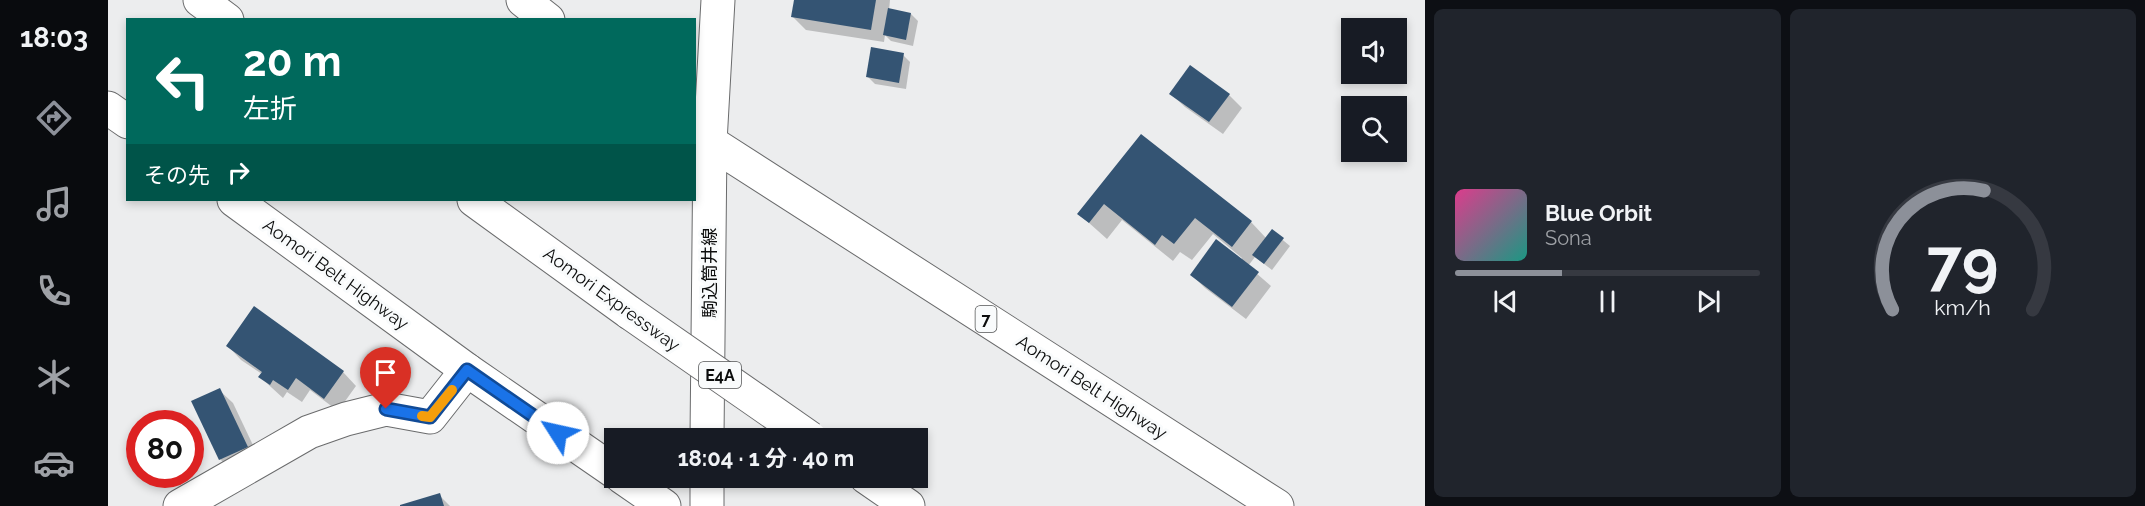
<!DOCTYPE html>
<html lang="ja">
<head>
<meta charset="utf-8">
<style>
  :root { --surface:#171b24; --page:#20242c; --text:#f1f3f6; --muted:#9ea1a6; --line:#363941; --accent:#8c9099 }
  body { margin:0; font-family:Raleway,"Noto Sans JP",sans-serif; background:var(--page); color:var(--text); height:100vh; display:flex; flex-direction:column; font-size:22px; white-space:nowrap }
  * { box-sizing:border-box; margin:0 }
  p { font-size:20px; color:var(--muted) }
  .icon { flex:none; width:33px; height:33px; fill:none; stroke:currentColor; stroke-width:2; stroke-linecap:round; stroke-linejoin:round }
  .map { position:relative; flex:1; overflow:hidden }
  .details { display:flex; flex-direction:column; gap:9px; padding:9px; background:#0d0f14; width:720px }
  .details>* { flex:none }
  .banner { position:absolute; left:18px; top:18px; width:570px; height:183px; border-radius:0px; box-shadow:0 3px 9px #0003; background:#00695c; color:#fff; overflow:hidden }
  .tools { position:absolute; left:1233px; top:18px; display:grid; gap:12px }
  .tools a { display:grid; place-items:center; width:66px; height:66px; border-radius:0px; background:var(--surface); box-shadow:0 3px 9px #0003; font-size:30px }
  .speed { position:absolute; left:18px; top:410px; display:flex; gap:12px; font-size:30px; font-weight:700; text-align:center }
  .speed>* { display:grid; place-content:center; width:78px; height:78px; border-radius:50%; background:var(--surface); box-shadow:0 3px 9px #0003; line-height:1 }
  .speed .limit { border:9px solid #d22; background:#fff; color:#111 }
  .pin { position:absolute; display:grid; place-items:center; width:51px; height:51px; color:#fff; margin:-62px -26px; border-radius:50% 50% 50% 0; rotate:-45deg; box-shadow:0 0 6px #0007 }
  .pin .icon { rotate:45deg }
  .me { position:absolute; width:66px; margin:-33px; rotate:305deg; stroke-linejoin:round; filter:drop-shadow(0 0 4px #0008) }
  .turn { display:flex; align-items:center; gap:21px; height:126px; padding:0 18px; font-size:27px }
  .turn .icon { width:78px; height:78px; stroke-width:2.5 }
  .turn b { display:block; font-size:42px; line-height:51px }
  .then { display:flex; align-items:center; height:57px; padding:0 18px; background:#0003; gap:12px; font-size:22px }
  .details .card { flex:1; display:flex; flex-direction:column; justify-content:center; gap:9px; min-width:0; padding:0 21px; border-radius:9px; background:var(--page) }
  .details .dial { align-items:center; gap:0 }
  .dial svg { height:156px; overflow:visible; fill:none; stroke:var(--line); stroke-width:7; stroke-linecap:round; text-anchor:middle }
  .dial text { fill:var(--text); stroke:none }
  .song { display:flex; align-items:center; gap:18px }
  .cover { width:72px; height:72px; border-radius:9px; background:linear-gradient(135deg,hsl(330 70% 55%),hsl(170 70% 35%)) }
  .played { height:6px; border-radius:3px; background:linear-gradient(90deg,var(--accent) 35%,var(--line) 35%) }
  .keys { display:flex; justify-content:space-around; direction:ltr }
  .details .tiles { flex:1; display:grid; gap:9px; grid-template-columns:repeat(2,1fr) }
  .trip { position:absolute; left:496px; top:428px; width:324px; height:60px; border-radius:0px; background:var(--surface); box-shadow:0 3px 9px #0003; font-weight:700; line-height:60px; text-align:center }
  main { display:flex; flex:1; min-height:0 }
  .menu { display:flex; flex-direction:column; width:108px; justify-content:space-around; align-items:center; background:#090b0e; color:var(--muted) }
  .menu .icon { width:42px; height:42px }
  .menu .selected { color:var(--accent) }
  .menu b { font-size:27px; color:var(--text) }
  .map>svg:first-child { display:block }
  .shadow { fill:#0003 }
  .building { fill:#345473 }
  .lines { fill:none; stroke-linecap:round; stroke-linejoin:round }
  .minor-casing { stroke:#6a6b6c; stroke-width:35 }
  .major-casing { stroke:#6a6b6c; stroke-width:35 }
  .highway-casing { stroke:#6a6b6c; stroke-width:35 }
  .minor { stroke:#fff; stroke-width:33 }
  .major { stroke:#fff; stroke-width:33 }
  .highway { stroke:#fff; stroke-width:33 }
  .highway-bridge-casing { stroke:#6a6b6c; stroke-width:35; stroke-linecap:butt }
  .highway-bridge { stroke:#fff; stroke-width:33 }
  .route-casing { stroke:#114b97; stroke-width:15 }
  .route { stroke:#1a73e8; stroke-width:10 }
  .slow { stroke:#f59e0b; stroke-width:10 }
  .labels { text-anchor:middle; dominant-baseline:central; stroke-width:6; stroke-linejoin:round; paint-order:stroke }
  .shield { fill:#f9fbfc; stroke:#535455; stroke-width:1.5 }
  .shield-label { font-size:16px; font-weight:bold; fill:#0c0d0d }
  .street-label { font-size:18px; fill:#0c0d0d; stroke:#f9fbfc }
</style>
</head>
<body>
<main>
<nav class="menu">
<b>18:03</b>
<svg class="icon selected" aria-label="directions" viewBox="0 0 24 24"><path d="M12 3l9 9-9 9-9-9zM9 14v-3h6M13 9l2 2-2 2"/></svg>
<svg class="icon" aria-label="music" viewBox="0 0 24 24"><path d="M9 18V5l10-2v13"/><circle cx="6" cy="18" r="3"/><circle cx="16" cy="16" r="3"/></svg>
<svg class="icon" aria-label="phone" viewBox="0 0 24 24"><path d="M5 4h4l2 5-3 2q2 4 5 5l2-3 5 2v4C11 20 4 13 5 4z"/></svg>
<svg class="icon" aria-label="climate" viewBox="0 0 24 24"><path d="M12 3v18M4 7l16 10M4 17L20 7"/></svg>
<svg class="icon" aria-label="car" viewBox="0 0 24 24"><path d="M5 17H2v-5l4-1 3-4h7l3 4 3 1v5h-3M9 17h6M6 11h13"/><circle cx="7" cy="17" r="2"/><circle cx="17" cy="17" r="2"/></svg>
</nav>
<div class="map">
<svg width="1317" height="506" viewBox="0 0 1317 506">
  <rect width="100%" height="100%" fill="#ecedee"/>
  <!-- shadow -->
  <g class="shadow">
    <polygon points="687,0 782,0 781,10 803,14 810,21 805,46 783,41 777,35 776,42 698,30 685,17"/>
    <polygon points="795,55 802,62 798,89 767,84 760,77"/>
    <polygon points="1063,94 1121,95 1134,108 1115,134 1077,107"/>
    <polygon points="1033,136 1143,222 1158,238 1164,231 1182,246 1164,270 1147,257 1140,266 1163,286 1138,319 1097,288 1084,275 1133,260 1134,258 1105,234 1084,260 1072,252 1065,261 1014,220 999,239 971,214"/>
    <polygon points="147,308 235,372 248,386 230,411 202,390 194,402 179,392 175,398 152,377 154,374 133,360 120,346"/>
    <polygon points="111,390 125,403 152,460 125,473 112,459"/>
    <polygon points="331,495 342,506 296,506"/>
  </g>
  <!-- building -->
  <g class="building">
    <polygon points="686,0 768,0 763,30 683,17"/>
    <polygon points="780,8 803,13 798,40 775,35"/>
    <polygon points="763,47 796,53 791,83 758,77"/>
    <polygon points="1082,65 1122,94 1101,122 1061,94"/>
    <polygon points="1033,134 1144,221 1124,247 1087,218 1066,244 1054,235 1047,245 996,204 981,223 969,214"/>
    <polygon points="1164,229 1176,238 1156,264 1144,255"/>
    <polygon points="1108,239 1151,272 1124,307 1082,275"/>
    <polygon points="146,306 236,371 216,399 188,378 180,390 165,380 162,385 150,377 154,372 118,346"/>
    <polygon points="112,388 140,447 111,460 83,401"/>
    <polygon points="332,493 336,506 292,506 292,505"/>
  </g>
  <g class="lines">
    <defs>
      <polyline id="minor" points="72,506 201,432 238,419 278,409 322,417 359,370"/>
      <g id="major">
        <polyline points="599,438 602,142 610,0"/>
        <polyline points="599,506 599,477"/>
      </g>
      <g id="highway">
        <polyline points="92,0 119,20"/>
        <polyline points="415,0 440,20"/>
        <polyline points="0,108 20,122"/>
        <polyline points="586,131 602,142 1169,506"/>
        <polyline points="126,200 359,370 507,472"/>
        <polyline points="366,200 522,313"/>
        <polyline points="514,477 556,506"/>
        <polyline points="758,477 800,506"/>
      </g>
    </defs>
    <!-- minor casing -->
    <use href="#minor" class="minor-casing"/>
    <!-- major casing -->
    <use href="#major" class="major-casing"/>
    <!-- highway casing -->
    <use href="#highway" class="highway-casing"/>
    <!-- minor -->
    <use href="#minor" class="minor"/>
    <!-- major -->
    <use href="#major" class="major"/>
    <!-- highway -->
    <use href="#highway" class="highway"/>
    <defs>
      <polyline id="highway-bridge" points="522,313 702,438"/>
    </defs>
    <!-- highway-bridge casing -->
    <use href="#highway-bridge" class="highway-bridge-casing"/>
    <!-- highway-bridge -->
    <use href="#highway-bridge" class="highway-bridge"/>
  </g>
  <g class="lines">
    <defs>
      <polyline id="route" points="278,409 322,417 359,370 450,433"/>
    </defs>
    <!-- route casing -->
    <use href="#route" class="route-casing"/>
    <!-- route -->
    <use href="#route" class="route"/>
    <!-- slow -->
    <polyline class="slow" points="314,416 322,417 344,390"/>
  </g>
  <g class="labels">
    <!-- shield labels -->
    <g class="shield">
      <rect x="867.5" y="306" width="21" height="26" rx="4.5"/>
      <rect x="591" y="362" width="42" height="26" rx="4.5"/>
    </g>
    <g class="shield-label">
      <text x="878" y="319">7</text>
      <text x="612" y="375">E4A</text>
    </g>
    <!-- street labels -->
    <g class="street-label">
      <text transform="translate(601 273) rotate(-90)">駒込筒井線</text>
      <text transform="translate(228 274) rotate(36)">Aomori Belt Highway</text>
      <text transform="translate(504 299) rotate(36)">Aomori Expressway</text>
      <text transform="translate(984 387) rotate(33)">Aomori Belt Highway</text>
    </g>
  </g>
</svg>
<div class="tools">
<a><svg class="icon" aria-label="sound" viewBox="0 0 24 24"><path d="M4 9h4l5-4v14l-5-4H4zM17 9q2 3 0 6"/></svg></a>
<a><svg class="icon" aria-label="search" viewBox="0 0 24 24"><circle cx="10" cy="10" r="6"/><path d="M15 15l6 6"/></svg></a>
</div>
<div class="speed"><div class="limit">80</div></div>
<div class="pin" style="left:278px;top:409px;background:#d93025"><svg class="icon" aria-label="arrive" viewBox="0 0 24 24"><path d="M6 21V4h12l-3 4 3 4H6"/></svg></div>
<svg class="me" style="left:450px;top:433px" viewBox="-20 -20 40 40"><circle r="19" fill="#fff"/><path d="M0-13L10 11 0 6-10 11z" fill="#1a73e8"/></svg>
<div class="trip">18:04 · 1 分 · 40 m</div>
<div class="banner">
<div class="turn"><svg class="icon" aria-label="left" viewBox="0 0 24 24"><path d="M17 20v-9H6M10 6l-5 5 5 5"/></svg><div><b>20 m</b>左折</div></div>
<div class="then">その先<svg class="icon" aria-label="right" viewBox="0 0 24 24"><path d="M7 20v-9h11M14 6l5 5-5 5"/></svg></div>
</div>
</div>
<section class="details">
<div class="tiles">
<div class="card">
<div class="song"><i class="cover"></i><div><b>Blue Orbit</b><p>Sona</p></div></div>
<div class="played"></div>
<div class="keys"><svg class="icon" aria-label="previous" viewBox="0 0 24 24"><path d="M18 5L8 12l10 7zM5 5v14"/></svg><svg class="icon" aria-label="pause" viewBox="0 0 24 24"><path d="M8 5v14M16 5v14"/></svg><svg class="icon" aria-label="next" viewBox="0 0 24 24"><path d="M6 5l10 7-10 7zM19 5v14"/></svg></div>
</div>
<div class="card dial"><svg viewBox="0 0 100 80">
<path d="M14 69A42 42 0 1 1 86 69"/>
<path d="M14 69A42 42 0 0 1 61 8" stroke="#8c9099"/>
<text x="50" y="56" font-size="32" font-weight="700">79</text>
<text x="50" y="72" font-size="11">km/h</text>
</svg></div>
</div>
</section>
</main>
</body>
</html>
